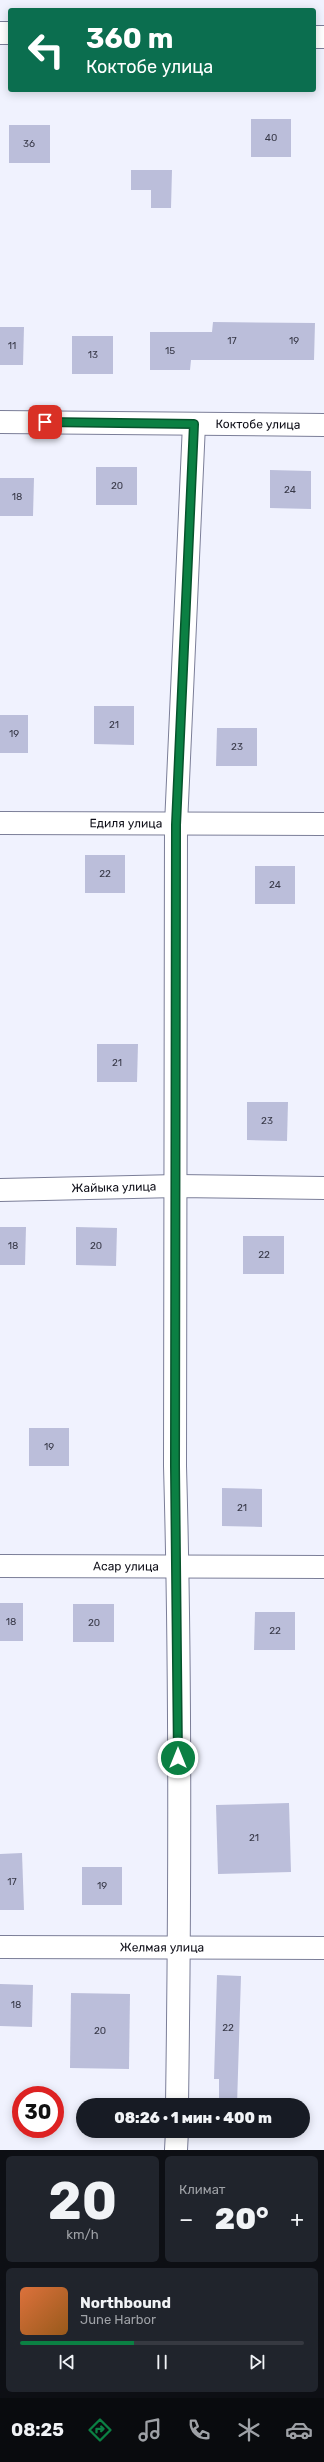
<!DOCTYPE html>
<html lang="ru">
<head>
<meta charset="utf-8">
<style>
  :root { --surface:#171b24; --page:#20242c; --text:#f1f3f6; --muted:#9ea1a6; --line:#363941; --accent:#0b8043 }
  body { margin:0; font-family:Rubik,sans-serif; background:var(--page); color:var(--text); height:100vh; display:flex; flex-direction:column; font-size:15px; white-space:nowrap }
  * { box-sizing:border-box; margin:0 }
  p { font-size:13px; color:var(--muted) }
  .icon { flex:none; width:22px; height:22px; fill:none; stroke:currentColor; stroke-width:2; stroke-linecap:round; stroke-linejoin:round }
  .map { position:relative; height:2150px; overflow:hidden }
  .side { display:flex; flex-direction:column; gap:6px; padding:6px; background:#0d0f14; flex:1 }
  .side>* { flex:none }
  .top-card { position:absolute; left:8px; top:8px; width:308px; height:84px; border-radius:4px; box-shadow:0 2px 10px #0003; background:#0b6e4f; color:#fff; overflow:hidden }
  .speed { position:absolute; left:12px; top:2086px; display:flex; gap:8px; font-size:20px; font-weight:700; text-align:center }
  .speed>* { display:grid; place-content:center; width:52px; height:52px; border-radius:50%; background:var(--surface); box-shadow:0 2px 10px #0003; line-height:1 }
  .speed .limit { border:6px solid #d22; background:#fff; color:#111 }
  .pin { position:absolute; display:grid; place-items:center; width:34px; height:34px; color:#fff; margin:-17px; border-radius:8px; box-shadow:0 2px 6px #0006 }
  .me { position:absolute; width:44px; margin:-22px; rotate:0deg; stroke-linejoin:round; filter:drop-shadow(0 0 3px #0008) }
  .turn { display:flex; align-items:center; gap:14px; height:84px; padding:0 12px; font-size:18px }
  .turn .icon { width:52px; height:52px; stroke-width:2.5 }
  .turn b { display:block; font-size:28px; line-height:34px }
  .big { font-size:30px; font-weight:800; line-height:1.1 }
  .side .tile { flex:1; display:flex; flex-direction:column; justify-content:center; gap:6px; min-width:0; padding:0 14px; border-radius:6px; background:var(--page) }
  .side .dial { align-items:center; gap:0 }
  .dial b { font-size:52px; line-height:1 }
  .song { display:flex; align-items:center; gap:12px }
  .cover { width:48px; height:48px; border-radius:6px; background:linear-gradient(135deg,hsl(20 70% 55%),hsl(30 70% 35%)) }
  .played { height:4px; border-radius:2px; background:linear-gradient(90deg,var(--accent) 40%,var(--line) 40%) }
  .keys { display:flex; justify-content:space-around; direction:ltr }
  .heat { display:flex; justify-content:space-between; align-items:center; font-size:22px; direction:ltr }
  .side .tiles { flex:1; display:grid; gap:6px; grid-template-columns:1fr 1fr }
  .tile:last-child { grid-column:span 2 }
  .trip { position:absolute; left:76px; top:2098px; width:234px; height:40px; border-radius:20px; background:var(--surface); box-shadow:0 2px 10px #0003; font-weight:800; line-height:40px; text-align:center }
  .dock { display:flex; height:64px; justify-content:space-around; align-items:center; background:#090b0e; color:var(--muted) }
  .dock .icon { width:28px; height:28px }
  .dock .on { color:var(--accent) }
  .dock b { font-size:18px; color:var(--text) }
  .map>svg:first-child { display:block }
  .building { fill:#bbbeda }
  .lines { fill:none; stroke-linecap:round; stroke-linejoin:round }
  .street-casing { stroke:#7b7e98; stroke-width:24 }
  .street { stroke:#fff; stroke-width:22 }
  .route-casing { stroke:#07532c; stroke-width:10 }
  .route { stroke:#0b8043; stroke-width:7 }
  .labels { text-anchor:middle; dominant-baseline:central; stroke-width:3.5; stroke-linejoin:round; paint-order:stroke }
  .number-label { font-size:10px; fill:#383948 }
  .street-label { font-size:12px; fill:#0d0d17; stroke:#fff }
</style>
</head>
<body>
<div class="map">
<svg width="324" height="2150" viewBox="0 0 324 2150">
  <rect width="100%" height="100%" fill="#f0f2fe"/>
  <!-- building -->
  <g class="building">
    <rect x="251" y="119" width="40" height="38"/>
    <rect x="9" y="125" width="41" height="38"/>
    <polygon points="131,170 172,170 171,208 151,208 151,190 131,190"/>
    <polygon points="213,322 315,323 314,360 191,360 190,370 150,370 150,332 212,332"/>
    <polygon points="0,327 24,327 23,365 0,365"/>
    <rect x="72" y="336" width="41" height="38"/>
    <rect x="96" y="467" width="41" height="38"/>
    <polygon points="270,470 311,471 311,509 270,508"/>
    <polygon points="0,478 34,478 33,516 0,516"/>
    <polygon points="94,706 134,706 134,745 94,744"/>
    <rect x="0" y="715" width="28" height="38"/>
    <polygon points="217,728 257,728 257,766 216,766"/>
    <rect x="85" y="855" width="40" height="38"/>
    <rect x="255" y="866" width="40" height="38"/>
    <polygon points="97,1044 138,1044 137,1082 97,1082"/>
    <polygon points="247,1102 288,1102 287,1141 247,1140"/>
    <polygon points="0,1227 26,1227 25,1265 0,1265"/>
    <polygon points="76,1227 117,1228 116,1266 76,1265"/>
    <rect x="243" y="1236" width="41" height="38"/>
    <rect x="29" y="1428" width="40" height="38"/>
    <polygon points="222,1488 262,1489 262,1527 222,1526"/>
    <rect x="0" y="1603" width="23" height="38"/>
    <rect x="73" y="1604" width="41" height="38"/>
    <polygon points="255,1612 295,1612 295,1650 254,1650"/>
    <polygon points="289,1803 291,1872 218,1874 216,1805"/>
    <polygon points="22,1853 24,1910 0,1910 0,1854"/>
    <rect x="82" y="1867" width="40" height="38"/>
    <polygon points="217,1975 241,1976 237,2105 219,2105 219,2079 214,2079"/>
    <polygon points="0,1984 33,1985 32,2027 0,2026"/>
    <polygon points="71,1993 130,1994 129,2069 70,2068"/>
  </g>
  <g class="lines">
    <defs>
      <g id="street">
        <polyline points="0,33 10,33"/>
        <polyline points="314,37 324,37"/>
        <path id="s1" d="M0,422l324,3"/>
        <path id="s2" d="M0,823l324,1"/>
        <path id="s3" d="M0,1190l177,-4 147,2"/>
        <path id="s4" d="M0,1566l324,1"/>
        <path id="s5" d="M0,1947l324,1"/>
        <path d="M177,2105c3,-213 4,-426 -2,-639l1,-641 18,-401"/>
        <polyline points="176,2150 177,2131"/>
      </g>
    </defs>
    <!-- street casing -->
    <use href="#street" class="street-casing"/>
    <!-- street -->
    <use href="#street" class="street"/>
  </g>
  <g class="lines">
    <defs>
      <polyline id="route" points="45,422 194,424 176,825 175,1466 178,1758"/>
    </defs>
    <!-- route casing -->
    <use href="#route" class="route-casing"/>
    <!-- route -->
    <use href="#route" class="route"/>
  </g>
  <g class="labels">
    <!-- number labels -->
    <g class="number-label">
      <text x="271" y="138">40</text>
      <text x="29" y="144">36</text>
      <text x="232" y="341">17</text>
      <text x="294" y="341">19</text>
      <text x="12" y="346">11</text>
      <text x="170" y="351">15</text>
      <text x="93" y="355">13</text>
      <text x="117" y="486">20</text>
      <text x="290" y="490">24</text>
      <text x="17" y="497">18</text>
      <text x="114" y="725">21</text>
      <text x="14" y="734">19</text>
      <text x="237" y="747">23</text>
      <text x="105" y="874">22</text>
      <text x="275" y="885">24</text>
      <text x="117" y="1063">21</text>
      <text x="267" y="1121">23</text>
      <text x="13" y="1246">18</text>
      <text x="96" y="1246">20</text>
      <text x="264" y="1255">22</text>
      <text x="49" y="1447">19</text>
      <text x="242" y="1508">21</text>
      <text x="11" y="1622">18</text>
      <text x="94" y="1623">20</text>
      <text x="275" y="1631">22</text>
      <text x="254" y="1838">21</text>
      <text x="12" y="1882">17</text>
      <text x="102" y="1886">19</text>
      <text x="16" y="2005">18</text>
      <text x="228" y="2028">22</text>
      <text x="100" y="2031">20</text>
    </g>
    <!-- street labels -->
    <g class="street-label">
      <text stroke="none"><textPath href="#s1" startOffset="258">Коктобе улица</textPath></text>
      <text stroke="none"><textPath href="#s2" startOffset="126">Едиля улица</textPath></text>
      <text stroke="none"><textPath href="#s3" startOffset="114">Жайыка улица</textPath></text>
      <text stroke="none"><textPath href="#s4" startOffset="126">Асар улица</textPath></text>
      <text stroke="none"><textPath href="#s5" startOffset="162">Желмая улица</textPath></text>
    </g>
  </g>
</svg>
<div class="speed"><div class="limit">30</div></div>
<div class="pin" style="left:45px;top:422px;background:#d93025"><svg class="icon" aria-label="arrive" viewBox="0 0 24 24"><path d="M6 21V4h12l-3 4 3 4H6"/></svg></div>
<svg class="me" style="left:178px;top:1758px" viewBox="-20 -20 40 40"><circle r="17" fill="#0b8043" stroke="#fff" stroke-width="3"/><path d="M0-11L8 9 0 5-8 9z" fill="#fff"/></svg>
<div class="trip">08:26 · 1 мин · 400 m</div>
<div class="top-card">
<div class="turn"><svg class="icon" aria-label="left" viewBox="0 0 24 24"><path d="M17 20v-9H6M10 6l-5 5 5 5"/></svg><div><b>360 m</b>Коктобе улица</div></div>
</div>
</div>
<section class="side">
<div class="tiles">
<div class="tile dial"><b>20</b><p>km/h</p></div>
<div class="tile"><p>Климат</p>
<div class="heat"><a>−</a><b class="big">20°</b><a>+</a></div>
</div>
<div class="tile">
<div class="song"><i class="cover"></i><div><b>Northbound</b><p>June Harbor</p></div></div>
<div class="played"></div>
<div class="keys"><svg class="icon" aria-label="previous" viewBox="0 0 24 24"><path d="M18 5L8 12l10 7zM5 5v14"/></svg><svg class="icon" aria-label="pause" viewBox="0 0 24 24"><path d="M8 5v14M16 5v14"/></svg><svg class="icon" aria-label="next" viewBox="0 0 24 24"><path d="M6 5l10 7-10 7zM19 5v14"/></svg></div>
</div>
</div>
</section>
<nav class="dock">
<b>08:25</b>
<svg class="icon on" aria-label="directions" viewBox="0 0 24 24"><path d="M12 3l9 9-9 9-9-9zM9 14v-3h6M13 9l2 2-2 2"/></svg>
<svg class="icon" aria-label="music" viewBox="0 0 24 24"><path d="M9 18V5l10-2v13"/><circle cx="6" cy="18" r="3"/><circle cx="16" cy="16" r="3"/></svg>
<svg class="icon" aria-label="phone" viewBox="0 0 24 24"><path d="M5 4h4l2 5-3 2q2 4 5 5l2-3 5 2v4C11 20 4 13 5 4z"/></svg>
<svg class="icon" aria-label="climate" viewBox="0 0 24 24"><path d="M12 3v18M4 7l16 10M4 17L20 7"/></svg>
<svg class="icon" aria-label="car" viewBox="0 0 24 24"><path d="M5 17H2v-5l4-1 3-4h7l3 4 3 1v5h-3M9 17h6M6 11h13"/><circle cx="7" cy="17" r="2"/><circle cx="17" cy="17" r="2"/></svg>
</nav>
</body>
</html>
